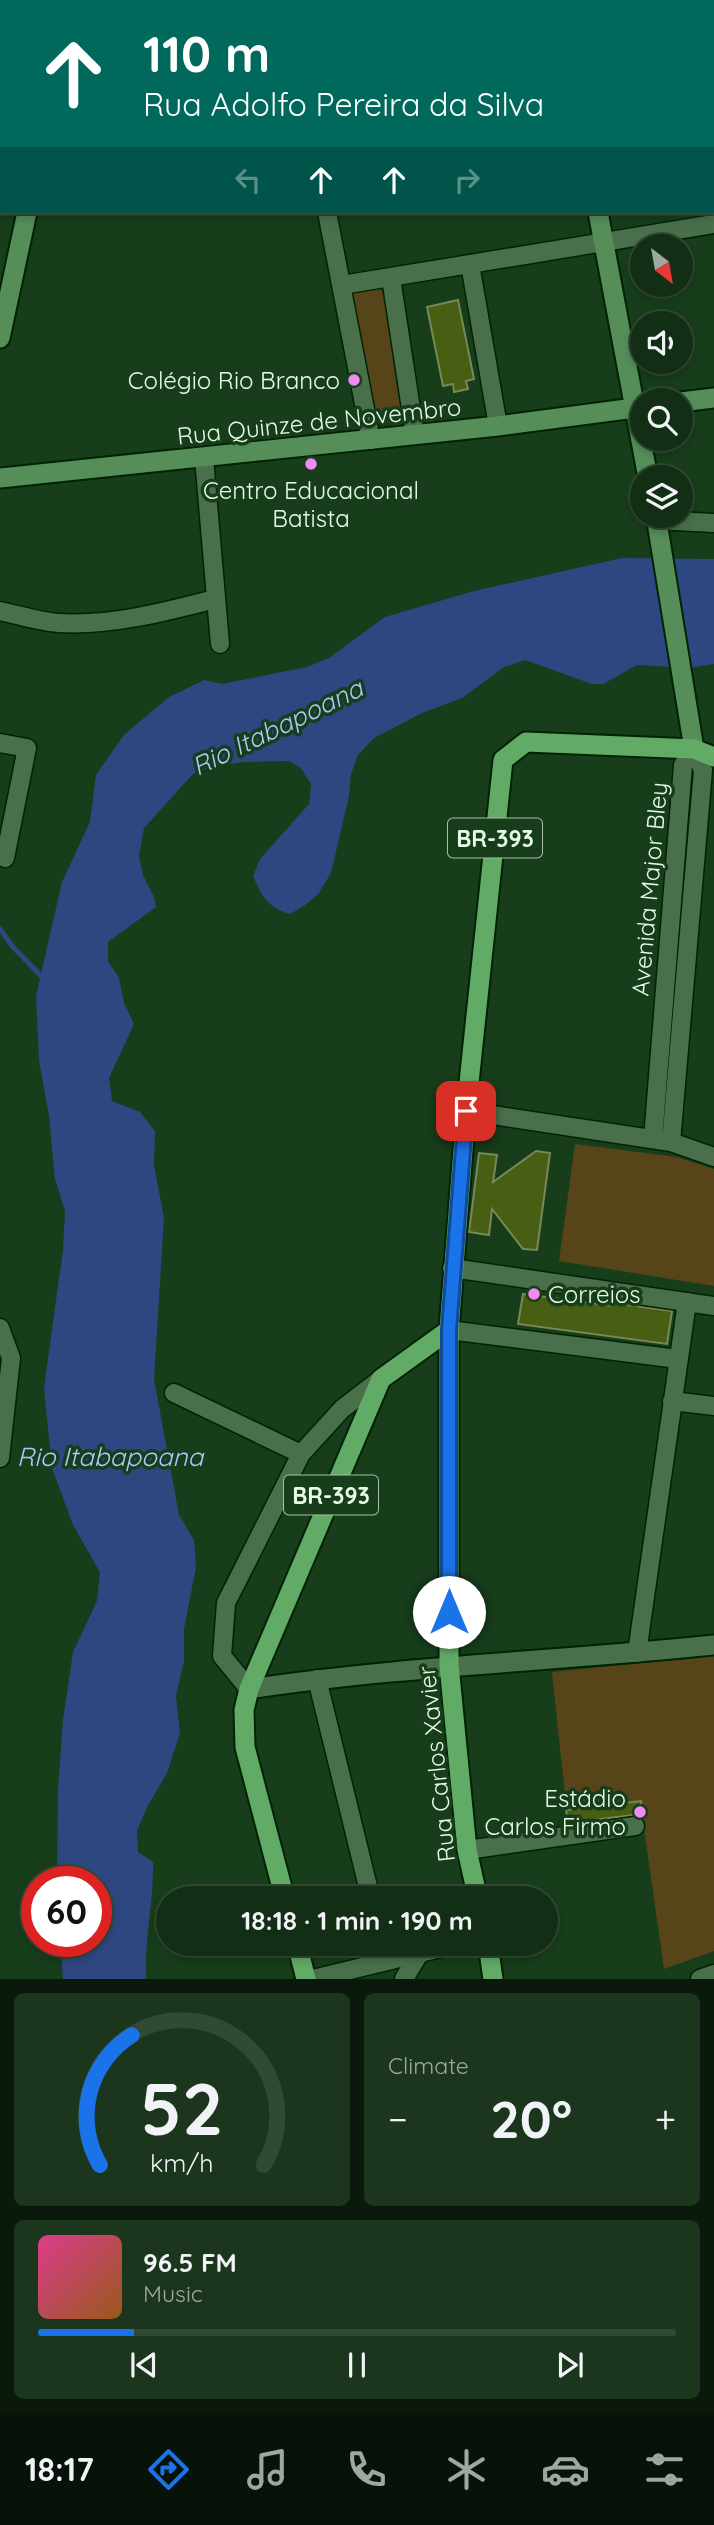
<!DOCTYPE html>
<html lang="en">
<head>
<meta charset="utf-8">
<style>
  :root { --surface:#122e14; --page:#1b361d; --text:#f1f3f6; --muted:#9ca8a0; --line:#314a34; --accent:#1a73e8 }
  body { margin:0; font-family:Quicksand,sans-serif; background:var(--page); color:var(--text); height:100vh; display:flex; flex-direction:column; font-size:26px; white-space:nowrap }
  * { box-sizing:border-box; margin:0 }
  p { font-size:23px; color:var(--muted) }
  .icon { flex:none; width:38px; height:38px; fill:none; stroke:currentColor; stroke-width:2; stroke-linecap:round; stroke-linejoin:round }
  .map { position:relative; height:1979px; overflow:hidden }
  .panel { display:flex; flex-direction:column; gap:14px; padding:14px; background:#0a190b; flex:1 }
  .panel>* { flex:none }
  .hud { position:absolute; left:0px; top:0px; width:714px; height:214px; box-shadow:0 4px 10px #0003,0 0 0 2px var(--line); background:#00695c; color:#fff; overflow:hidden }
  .needle { width:46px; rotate:149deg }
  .fabs { position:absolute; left:630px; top:234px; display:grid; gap:14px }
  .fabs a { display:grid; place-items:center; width:63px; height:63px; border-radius:50%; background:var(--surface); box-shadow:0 4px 10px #0003,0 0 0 2px var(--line); font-size:35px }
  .speed { position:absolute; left:21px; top:1866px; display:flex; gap:14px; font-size:35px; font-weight:700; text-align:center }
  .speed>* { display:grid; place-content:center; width:91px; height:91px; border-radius:50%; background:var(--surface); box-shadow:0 4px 10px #0003,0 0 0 2px var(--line); line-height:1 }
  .speed .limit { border:10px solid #d22; background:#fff; color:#111 }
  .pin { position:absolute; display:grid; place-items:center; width:60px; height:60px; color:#fff; margin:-30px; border-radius:14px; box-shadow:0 4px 10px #0006 }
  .me { position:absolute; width:77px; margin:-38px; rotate:0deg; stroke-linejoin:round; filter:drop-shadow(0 0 5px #0008) }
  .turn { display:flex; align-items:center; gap:24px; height:147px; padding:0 28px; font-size:32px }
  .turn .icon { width:91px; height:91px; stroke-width:2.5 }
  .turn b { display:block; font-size:49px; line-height:60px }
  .lanes { display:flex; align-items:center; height:66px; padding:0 28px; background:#0003; justify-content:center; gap:35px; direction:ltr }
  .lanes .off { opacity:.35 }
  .big { font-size:52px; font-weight:700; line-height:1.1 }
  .panel .card { flex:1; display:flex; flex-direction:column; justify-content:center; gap:10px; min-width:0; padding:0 24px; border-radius:10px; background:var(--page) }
  .panel .dial { align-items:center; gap:0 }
  .dial svg { height:182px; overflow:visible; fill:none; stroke:var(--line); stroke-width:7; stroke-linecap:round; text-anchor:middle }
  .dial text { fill:var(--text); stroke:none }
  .song { display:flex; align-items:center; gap:21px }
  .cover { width:84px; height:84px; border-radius:10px; background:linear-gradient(135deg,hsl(330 70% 55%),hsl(30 70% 35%)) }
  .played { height:7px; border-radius:4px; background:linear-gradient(90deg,var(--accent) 15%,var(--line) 15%) }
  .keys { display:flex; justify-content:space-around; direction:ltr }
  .heat { display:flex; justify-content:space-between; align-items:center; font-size:38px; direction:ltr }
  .panel .tiles { flex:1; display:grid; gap:14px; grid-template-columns:1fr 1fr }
  .card:last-child { grid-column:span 2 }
  .trip { position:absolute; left:156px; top:1886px; width:402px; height:70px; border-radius:35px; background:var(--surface); box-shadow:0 4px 10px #0003,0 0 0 2px var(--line); font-weight:700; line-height:70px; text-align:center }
  .tabs { display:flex; height:112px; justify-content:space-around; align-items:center; background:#071208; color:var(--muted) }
  .tabs .icon { width:49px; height:49px }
  .tabs .selected { color:var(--accent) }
  .tabs b { font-size:32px; color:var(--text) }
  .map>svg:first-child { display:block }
  .green { fill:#574519 }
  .water { fill:#2f4781 }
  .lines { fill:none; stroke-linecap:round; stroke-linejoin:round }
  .stream { stroke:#2f4781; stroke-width:5 }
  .building { fill:#475e13; stroke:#778959; stroke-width:2 }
  .minor-casing { stroke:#002303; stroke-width:21 }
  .tertiary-casing { stroke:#002303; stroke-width:23 }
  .secondary-casing { stroke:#002303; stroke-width:23 }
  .primary-casing { stroke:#002303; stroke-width:23 }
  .minor { stroke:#49704b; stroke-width:18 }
  .tertiary { stroke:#49704b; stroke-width:19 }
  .secondary { stroke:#568e59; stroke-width:19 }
  .primary { stroke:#62ab67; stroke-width:19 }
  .route-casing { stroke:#114b97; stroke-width:18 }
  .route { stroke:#1a73e8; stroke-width:12 }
  .poi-dot { fill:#f08bf5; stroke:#183d1b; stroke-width:2.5 }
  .labels { text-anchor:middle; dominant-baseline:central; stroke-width:7; stroke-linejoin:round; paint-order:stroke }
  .shield { fill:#183d1b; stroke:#a8c2a9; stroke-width:2 }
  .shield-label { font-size:23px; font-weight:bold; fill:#e5fbe6 }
  .poi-label { font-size:24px; fill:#e5fbe6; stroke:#183d1b; text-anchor:end }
  .street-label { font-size:24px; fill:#e5fbe6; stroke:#183d1b }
  .water-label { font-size:26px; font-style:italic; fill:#adc6fb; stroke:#183d1b }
</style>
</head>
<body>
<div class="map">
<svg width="714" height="1979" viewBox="0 0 714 1979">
  <rect width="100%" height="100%" fill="#183d1b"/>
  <!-- green -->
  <g class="green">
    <polygon points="379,288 386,295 402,416 399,421 375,424 351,297 352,292"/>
    <polygon points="575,1144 677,1157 714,1169 714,1286 559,1261"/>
    <polygon points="714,1656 714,1951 664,1969 642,1814 568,1823 552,1672"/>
  </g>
  <!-- water -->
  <path class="water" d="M622,558l92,1v105l-25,4 -52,-3 -34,19h-11l-67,-24 -21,7 -42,31 -40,15 -48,25 -16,17 -7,19 -2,22 -18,77 -12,20 -15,13 -14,8c-23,-7 -28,-18 -37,-38l7,-17 49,-55 2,-20 -10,-16 -12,-7 -45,1 -30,4 -21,8 -49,54 -5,28 4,19 11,22 2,10 -48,35v19l11,17 5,25 10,21 -25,54 3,23 28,11 15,19 -1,34 10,53 -10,161 25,136 15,25 2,27 -12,62v32l-8,35 4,37 -13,40 -20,34 -10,24 1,21 15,10c1,40 -9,78 -7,117h-83l-3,-38h36v-60h-39l1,-91 5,-71 10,-67 24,-51 3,-29 -27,-47 -21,-57 -8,-80 19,-138 2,-39 -10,-32 -6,-63 -10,-56 -3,-64 26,-114 28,-60 6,-47 28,-40 45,-38 35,-17 18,4 85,-17 22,-9 56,-41 89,-26z"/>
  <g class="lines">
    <!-- stream -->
    <polyline class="stream" points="0,929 13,947 44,979"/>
  </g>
  <!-- building -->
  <g class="building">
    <polygon points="458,300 474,379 466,381 468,389 454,392 453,384 443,386 427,307"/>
    <polygon points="536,1151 550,1153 537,1250 523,1249 492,1209 489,1235 469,1232 479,1153 497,1155 493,1182"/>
    <polygon points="523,1294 613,1306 614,1303 672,1311 667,1344 518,1324"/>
    <polygon points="641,1801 642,1814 568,1823 566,1810"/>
  </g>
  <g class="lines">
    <defs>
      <g id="minor">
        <polyline points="282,0 282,2"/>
        <polyline points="327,212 371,440"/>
        <polyline points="470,264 498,426"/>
        <polyline points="391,278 415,435"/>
        <polyline points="342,285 714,224"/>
        <polyline points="204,458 220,644"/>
        <polyline points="657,520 714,523"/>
        <path d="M0,611c19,4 40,11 59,12 52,3 106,-11 156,-24"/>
        <polyline points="0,743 27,748 5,858"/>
        <polyline points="466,1111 671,1142 714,1157"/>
        <polyline points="653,1139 683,765 694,749"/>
        <polyline points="671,1142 703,770 694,749"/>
        <polyline points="452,1268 714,1306"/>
        <polyline points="0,1328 11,1358 0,1458"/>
        <polyline points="449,1330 678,1359"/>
        <polyline points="174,1393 301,1454"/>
        <polyline points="672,1401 714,1406"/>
        <polyline points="637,1653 687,1302"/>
        <polyline points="317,1679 371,1899"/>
        <polyline points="249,1689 222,1656 226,1603 301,1454 342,1409 381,1379"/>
        <polyline points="467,1850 635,1826"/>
        <polyline points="313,1979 457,1944"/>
        <polyline points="404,1979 419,1954"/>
        <polyline points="700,1979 714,1974"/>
      </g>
      <path id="tertiary" d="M249,1689c154,-23 310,-28 465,-44"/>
      <g id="secondary">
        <polyline points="44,0 44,2"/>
        <polyline points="557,0 557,2"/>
        <polyline points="457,2 466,0"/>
        <polyline points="528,2 537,0"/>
        <polyline points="0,95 2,94"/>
        <polyline points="598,212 648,478"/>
        <polyline points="0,338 27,212"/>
        <polyline points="681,402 714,398"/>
        <polyline points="0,478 498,426 642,407"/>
        <polyline points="656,516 694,749"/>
      </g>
      <g id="primary">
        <polyline points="285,1899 245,1747 244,1710 249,1689 381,1379 449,1330"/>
        <polyline points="478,1899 467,1850 449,1665 449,1330 466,1111 503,760 526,742 694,749 714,757"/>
        <polyline points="297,1944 306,1979"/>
        <polyline points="488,1944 493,1979"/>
      </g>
    </defs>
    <!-- minor casing -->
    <use href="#minor" class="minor-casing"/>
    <!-- tertiary casing -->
    <use href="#tertiary" class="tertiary-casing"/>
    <!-- secondary casing -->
    <use href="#secondary" class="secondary-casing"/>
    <!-- primary casing -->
    <use href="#primary" class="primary-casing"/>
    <!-- minor -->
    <use href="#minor" class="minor"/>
    <!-- tertiary -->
    <use href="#tertiary" class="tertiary"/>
    <!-- secondary -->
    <use href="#secondary" class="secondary"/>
    <!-- primary -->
    <use href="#primary" class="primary"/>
  </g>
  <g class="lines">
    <defs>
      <polyline id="route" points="449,1612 449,1330 466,1111"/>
    </defs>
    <!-- route casing -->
    <use href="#route" class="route-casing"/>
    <!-- route -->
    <use href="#route" class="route"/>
  </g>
  <!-- markers -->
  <g class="poi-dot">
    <circle cx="354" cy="380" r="7"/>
    <circle cx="311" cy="464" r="7"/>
    <circle cx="534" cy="1294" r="7"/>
    <circle cx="640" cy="1812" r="7"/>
  </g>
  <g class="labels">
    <!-- shield labels -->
    <g class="shield">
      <rect x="448" y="818.5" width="94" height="39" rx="5"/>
      <rect x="284" y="1475.5" width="94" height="39" rx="5"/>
    </g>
    <g class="shield-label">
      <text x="495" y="838">BR-393</text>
      <text x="331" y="1495">BR-393</text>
    </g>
    <!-- poi labels -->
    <g class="poi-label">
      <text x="340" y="380">Colégio Rio Branco</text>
      <text x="311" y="490" text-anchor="middle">Centro Educacional<tspan x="311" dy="28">Batista</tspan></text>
      <text x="548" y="1294" text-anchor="start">Correios</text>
      <text x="626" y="1798">Estádio<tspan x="626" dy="28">Carlos Firmo</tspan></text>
    </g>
    <!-- street labels -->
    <g class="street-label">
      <text transform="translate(319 421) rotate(-6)">Rua Quinze de Novembro</text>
      <text transform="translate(649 889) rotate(-85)">Avenida Major Bley</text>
      <text transform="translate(436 1764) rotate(-96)">Rua Carlos Xavier</text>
    </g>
    <!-- water labels -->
    <g class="water-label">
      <text transform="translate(277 727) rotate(-26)">Rio Itabapoana</text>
      <text x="110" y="1456">Rio Itabapoana</text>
    </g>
  </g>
</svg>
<div class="fabs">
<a><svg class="needle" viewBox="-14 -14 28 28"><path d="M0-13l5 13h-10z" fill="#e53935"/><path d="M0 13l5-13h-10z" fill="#9ca8a0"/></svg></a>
<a><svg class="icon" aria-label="sound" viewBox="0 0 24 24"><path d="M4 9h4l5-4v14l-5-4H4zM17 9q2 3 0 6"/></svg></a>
<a><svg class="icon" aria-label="search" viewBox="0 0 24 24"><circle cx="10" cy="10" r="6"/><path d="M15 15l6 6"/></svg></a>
<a><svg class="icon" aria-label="layers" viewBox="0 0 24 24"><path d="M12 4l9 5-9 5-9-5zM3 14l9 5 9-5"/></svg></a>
</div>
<div class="speed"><div class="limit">60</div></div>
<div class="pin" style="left:466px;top:1111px;background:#d93025"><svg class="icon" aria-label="arrive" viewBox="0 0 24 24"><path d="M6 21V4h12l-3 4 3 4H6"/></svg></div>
<svg class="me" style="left:449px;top:1612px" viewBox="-20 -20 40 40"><circle r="19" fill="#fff"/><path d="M0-13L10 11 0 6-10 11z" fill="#1a73e8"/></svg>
<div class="trip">18:18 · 1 min · 190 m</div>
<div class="hud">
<div class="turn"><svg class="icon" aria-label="ahead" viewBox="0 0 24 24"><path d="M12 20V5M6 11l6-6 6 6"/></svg><div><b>110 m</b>Rua Adolfo Pereira da Silva</div></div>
<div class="lanes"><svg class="icon off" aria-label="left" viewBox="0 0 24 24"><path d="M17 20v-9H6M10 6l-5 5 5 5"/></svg><svg class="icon" aria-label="ahead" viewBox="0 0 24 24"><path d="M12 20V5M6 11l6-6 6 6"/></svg><svg class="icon" aria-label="ahead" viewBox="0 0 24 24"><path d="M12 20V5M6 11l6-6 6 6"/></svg><svg class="icon off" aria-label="right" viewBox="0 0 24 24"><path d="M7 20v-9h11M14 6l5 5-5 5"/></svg></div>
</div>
</div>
<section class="panel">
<div class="tiles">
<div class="card dial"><svg viewBox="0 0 100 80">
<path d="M14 69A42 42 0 1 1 86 69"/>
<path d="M14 69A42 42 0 0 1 28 12" stroke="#1a73e8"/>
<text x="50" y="56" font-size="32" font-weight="700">52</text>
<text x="50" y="72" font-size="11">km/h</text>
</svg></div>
<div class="card"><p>Climate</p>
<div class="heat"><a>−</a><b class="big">20°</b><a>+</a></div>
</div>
<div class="card">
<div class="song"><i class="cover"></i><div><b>96.5 FM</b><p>Music</p></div></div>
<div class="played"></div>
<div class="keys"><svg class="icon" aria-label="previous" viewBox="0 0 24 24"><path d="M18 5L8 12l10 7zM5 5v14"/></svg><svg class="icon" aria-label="pause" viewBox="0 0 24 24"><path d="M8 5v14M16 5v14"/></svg><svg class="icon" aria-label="next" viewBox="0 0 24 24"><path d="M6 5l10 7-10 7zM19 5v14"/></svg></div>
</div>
</div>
</section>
<nav class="tabs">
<b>18:17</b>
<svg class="icon selected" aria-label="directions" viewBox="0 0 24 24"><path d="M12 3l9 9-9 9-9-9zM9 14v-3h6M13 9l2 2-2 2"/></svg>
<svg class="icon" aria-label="music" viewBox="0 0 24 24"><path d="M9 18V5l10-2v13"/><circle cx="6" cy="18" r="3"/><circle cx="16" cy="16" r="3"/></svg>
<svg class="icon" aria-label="phone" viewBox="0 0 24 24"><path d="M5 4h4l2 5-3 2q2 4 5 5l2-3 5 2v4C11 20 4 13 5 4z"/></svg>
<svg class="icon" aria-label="climate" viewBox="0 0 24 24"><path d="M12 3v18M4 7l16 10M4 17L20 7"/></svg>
<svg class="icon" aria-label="car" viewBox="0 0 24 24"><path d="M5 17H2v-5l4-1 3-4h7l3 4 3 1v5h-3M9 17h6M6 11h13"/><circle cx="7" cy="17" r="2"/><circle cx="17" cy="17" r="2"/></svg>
<svg class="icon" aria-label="filters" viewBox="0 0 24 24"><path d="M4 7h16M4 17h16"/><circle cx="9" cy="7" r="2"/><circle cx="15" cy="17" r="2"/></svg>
</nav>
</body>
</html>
